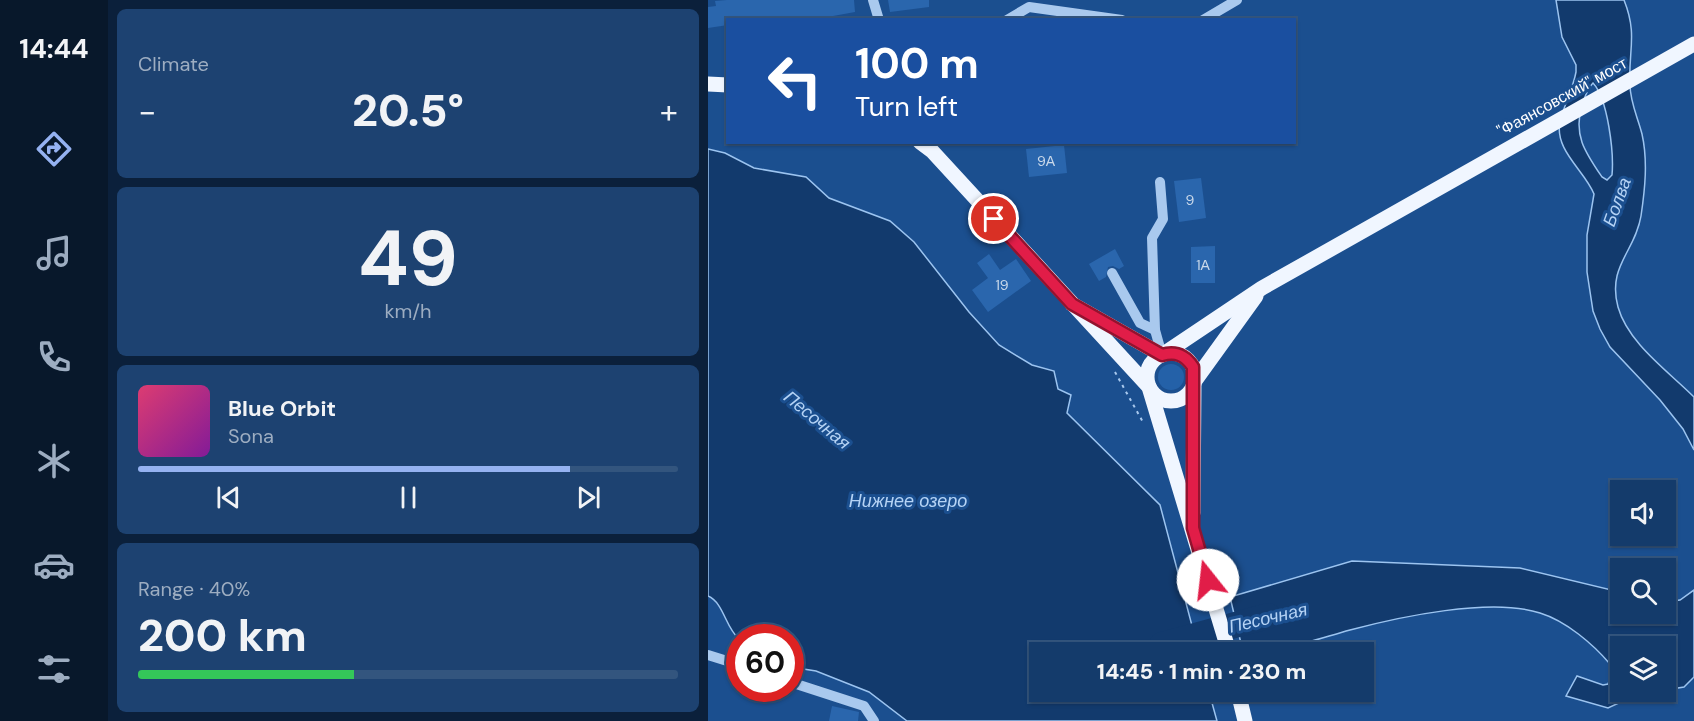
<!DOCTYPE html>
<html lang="en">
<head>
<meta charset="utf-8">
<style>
  :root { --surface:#143b6b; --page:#1d4271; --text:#f1f3f6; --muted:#9dadc1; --line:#33557e; --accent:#95b2f1 }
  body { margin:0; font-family:"DM Sans",sans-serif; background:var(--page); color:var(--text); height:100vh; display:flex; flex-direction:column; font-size:22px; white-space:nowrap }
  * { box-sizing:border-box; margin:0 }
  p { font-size:20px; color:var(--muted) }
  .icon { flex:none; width:33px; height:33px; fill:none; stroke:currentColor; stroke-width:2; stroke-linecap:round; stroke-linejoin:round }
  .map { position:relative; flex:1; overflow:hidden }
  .details { display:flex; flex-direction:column; gap:9px; padding:9px; background:#0b203b; width:600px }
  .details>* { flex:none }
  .top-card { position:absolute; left:18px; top:18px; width:570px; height:126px; border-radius:0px; box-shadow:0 2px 4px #0004,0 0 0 2px var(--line); background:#1a4fa0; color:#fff; overflow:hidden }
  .fabs { position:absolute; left:902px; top:480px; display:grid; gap:12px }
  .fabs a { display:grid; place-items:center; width:66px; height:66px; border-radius:0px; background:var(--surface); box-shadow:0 2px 4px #0004,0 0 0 2px var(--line); font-size:30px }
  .speed { position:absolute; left:18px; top:624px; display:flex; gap:12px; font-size:30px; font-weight:700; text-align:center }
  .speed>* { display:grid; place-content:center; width:78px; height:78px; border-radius:50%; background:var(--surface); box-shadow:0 2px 4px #0004,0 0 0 2px var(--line); line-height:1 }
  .speed .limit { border:9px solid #d22; background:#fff; color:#111 }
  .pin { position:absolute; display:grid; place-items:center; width:51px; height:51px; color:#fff; margin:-26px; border:3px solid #fff; border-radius:50%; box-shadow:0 2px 6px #0007 }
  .me { position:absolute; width:66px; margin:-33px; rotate:344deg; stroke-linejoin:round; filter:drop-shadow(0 0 4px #0008) }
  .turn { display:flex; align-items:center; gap:21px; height:126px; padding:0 30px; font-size:27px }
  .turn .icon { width:78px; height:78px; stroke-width:2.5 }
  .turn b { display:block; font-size:42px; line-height:51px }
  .big { font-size:45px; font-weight:800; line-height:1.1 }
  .details .tile { flex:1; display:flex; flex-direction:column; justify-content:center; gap:9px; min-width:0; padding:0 21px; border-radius:9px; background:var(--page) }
  .details .dial { align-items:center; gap:0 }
  .dial b { font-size:78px; line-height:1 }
  .song { display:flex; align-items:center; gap:18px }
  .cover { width:72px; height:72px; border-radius:9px; background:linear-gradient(135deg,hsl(340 70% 55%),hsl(290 70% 35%)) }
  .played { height:6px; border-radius:3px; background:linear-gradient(90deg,var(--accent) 80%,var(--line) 80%) }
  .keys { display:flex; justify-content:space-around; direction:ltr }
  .heat { display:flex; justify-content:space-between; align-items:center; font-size:33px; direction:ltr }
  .charge { height:9px; border-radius:4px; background:linear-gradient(90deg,#34c759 40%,var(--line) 0) }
  .trip { position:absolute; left:321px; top:642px; width:345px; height:60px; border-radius:0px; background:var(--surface); box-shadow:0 2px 4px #0004,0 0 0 2px var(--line); font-weight:800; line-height:60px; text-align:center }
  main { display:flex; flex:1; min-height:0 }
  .tab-bar { display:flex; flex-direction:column; width:108px; justify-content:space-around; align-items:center; background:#08182b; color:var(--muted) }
  .tab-bar .icon { width:42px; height:42px }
  .tab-bar .on { color:var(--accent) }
  .tab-bar b { font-size:27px; color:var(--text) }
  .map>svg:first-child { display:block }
  .green { fill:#2461a8 }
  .water { fill:#123a6d; stroke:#9cc4f0; stroke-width:1.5; fill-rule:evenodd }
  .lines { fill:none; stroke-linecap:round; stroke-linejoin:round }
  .river { stroke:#123a6d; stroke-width:26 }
  .building { fill:#2a66ad }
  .path { stroke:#a9c9ee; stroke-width:2; stroke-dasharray:3 4.5; stroke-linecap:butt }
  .minor { stroke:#a9c9ee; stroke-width:10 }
  .major { stroke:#f0f6ff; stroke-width:15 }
  .route-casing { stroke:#92132f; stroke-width:15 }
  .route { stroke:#e11d48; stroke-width:10 }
  .labels { text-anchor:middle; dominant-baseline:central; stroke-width:6; stroke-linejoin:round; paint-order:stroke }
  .number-label { font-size:14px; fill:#cad9ea }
  .street-label { font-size:16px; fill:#fff; stroke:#1b4f8f }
  .water-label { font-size:18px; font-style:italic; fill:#b5d3f5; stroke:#1b4f8f }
</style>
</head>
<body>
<main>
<nav class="tab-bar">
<b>14:44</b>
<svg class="icon on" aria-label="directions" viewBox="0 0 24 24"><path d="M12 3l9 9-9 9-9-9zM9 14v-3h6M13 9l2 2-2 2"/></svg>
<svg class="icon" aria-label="music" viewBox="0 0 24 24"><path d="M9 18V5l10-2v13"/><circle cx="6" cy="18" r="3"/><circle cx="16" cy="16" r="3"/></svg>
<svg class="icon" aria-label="phone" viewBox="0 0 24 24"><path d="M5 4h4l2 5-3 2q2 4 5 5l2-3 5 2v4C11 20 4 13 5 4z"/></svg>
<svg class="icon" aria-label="climate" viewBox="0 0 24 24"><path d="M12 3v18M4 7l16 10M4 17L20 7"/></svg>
<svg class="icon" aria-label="car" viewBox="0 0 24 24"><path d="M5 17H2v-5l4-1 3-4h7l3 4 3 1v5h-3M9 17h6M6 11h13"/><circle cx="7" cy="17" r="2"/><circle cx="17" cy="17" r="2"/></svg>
<svg class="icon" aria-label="filters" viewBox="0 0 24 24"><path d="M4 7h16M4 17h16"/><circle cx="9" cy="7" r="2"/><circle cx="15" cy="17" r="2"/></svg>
</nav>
<section class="details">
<div class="tile"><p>Climate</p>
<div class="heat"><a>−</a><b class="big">20.5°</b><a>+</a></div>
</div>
<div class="tile dial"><b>49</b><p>km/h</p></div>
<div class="tile">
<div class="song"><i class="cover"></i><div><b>Blue Orbit</b><p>Sona</p></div></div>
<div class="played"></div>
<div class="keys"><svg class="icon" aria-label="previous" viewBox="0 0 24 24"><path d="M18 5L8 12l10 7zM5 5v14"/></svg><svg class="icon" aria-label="pause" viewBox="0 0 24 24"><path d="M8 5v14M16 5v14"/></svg><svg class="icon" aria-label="next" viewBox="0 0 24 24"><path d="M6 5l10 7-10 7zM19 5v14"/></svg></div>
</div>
<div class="tile"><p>Range · 40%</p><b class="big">200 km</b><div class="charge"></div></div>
</section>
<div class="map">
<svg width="986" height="721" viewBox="0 0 986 721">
  <rect width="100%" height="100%" fill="#1b4f8f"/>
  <!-- green -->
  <circle class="green" cx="463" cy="377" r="13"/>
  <!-- water -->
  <g class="water">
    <path d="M848,0h68c14,35 4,51 6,85 0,17 8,33 12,49 6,27 3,55 -1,82 -6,36 -34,50 -23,91 10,36 50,64 76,90v53l-11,-21 -23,-29 -50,-53 -10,-18 -7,-18 -6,-39v-37l7,-41c-9,-23 -40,-44 -34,-72 4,-17 13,-33 16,-50v-7l-14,-28zM885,83c15,16 21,70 19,92l-5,5 -5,-3c-17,-25 -29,-42 -20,-72 3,-8 5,-16 11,-22z"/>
    <path d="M0,149l17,4 29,15 52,9 23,21 61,23 24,21 55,70 30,33 33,20 22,6 4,18 13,6 -4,18 93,92 39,147h-159v40h169l8,29h-310l-38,-29 -53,-21 -25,-4 -1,-29 -51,1c-14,-12 -15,-36 -31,-43z"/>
    <path d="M644,561l168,7 100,24v22h45v-12l15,-2 14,-10v87l-10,10 -19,3v-44h-45v46h38l-24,4 -26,12 -42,-12 11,-20 26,9 5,-1 3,-8 -1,-12c-17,-20 -44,-43 -70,-51 -49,-16 -141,4 -190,17 -36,10 -70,23 -107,22l-13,-55z"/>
  </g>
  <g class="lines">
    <!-- river -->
    <polyline class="river" points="454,645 560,616"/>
  </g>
  <!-- building -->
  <g class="building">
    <polygon points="19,0 146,0 147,12 103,20 20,20 20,25 0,28 0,7 8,6 7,1"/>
    <polygon points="180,0 221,0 221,7 182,12"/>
    <polygon points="356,145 359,173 321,177 318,149"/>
    <polygon points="493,178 498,218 471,222 466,181"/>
    <polygon points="507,246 507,283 483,283 483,247"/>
    <polygon points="407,249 416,266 411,269 405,266 400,267 398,277 391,281 381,264"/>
    <polygon points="281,254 292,270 308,259 323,281 280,312 264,290 280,278 269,263"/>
    <polygon points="124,706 151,712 150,721 121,721"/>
  </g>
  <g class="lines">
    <!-- path -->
    <polyline class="path" points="407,372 436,424"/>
    <!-- minor -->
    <g class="minor">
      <polyline points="165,0 171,20"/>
      <polyline points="299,20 321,7 414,20"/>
      <polyline points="495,20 529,0"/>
      <polyline points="452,182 455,219 444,238 447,330 454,355"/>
      <polyline points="404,273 432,323 447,330"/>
      <polyline points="0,655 32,665"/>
      <polyline points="82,682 156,706 166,721"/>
    </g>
    <!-- major -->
    <g class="major">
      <polyline points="0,84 20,85"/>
      <polyline points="212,142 224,151 441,387 521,652"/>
      <polyline points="364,304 454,355 554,288 986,44"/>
      <circle cx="463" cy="377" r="24"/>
      <polyline points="485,513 486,382 548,296"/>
      <polyline points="530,692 537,721"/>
    </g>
  </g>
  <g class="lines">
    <defs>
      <path id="route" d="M286,219l78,85 90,51c14,-4 23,0 31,12v161l15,52"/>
    </defs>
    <!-- route casing -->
    <use href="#route" class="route-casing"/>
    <!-- route -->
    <use href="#route" class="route"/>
  </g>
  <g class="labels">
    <!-- number labels -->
    <g class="number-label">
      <text x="338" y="161">9А</text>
      <text x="482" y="200">9</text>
      <text x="495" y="265">1А</text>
      <text x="294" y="285">19</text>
    </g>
    <!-- street labels -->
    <g class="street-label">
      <text transform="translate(854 97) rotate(-29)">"Фаянсовский" мост</text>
    </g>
    <!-- water labels -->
    <g class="water-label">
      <text transform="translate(909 202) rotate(-70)">Болва</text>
      <text transform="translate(109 420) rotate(40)">Песочная</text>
      <text x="200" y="501">Нижнее озеро</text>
      <text transform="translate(560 618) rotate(-13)">Песочная</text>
    </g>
  </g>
</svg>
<div class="fabs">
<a><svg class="icon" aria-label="sound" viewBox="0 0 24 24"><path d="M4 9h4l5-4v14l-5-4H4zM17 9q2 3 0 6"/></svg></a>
<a><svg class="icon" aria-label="search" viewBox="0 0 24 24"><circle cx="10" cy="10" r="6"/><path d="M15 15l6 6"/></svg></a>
<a><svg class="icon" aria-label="layers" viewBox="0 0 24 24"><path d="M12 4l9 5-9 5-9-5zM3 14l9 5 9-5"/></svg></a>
</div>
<div class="speed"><div class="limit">60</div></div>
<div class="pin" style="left:286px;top:219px;background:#d93025"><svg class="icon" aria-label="arrive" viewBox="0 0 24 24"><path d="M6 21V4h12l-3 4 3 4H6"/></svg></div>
<svg class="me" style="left:500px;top:580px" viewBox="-20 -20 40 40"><circle r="19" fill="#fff"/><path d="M0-13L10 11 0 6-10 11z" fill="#e11d48"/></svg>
<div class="trip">14:45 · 1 min · 230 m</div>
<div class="top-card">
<div class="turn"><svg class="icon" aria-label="left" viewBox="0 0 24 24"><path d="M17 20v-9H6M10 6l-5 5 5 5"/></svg><div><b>100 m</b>Turn left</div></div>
</div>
</div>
</main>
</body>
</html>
